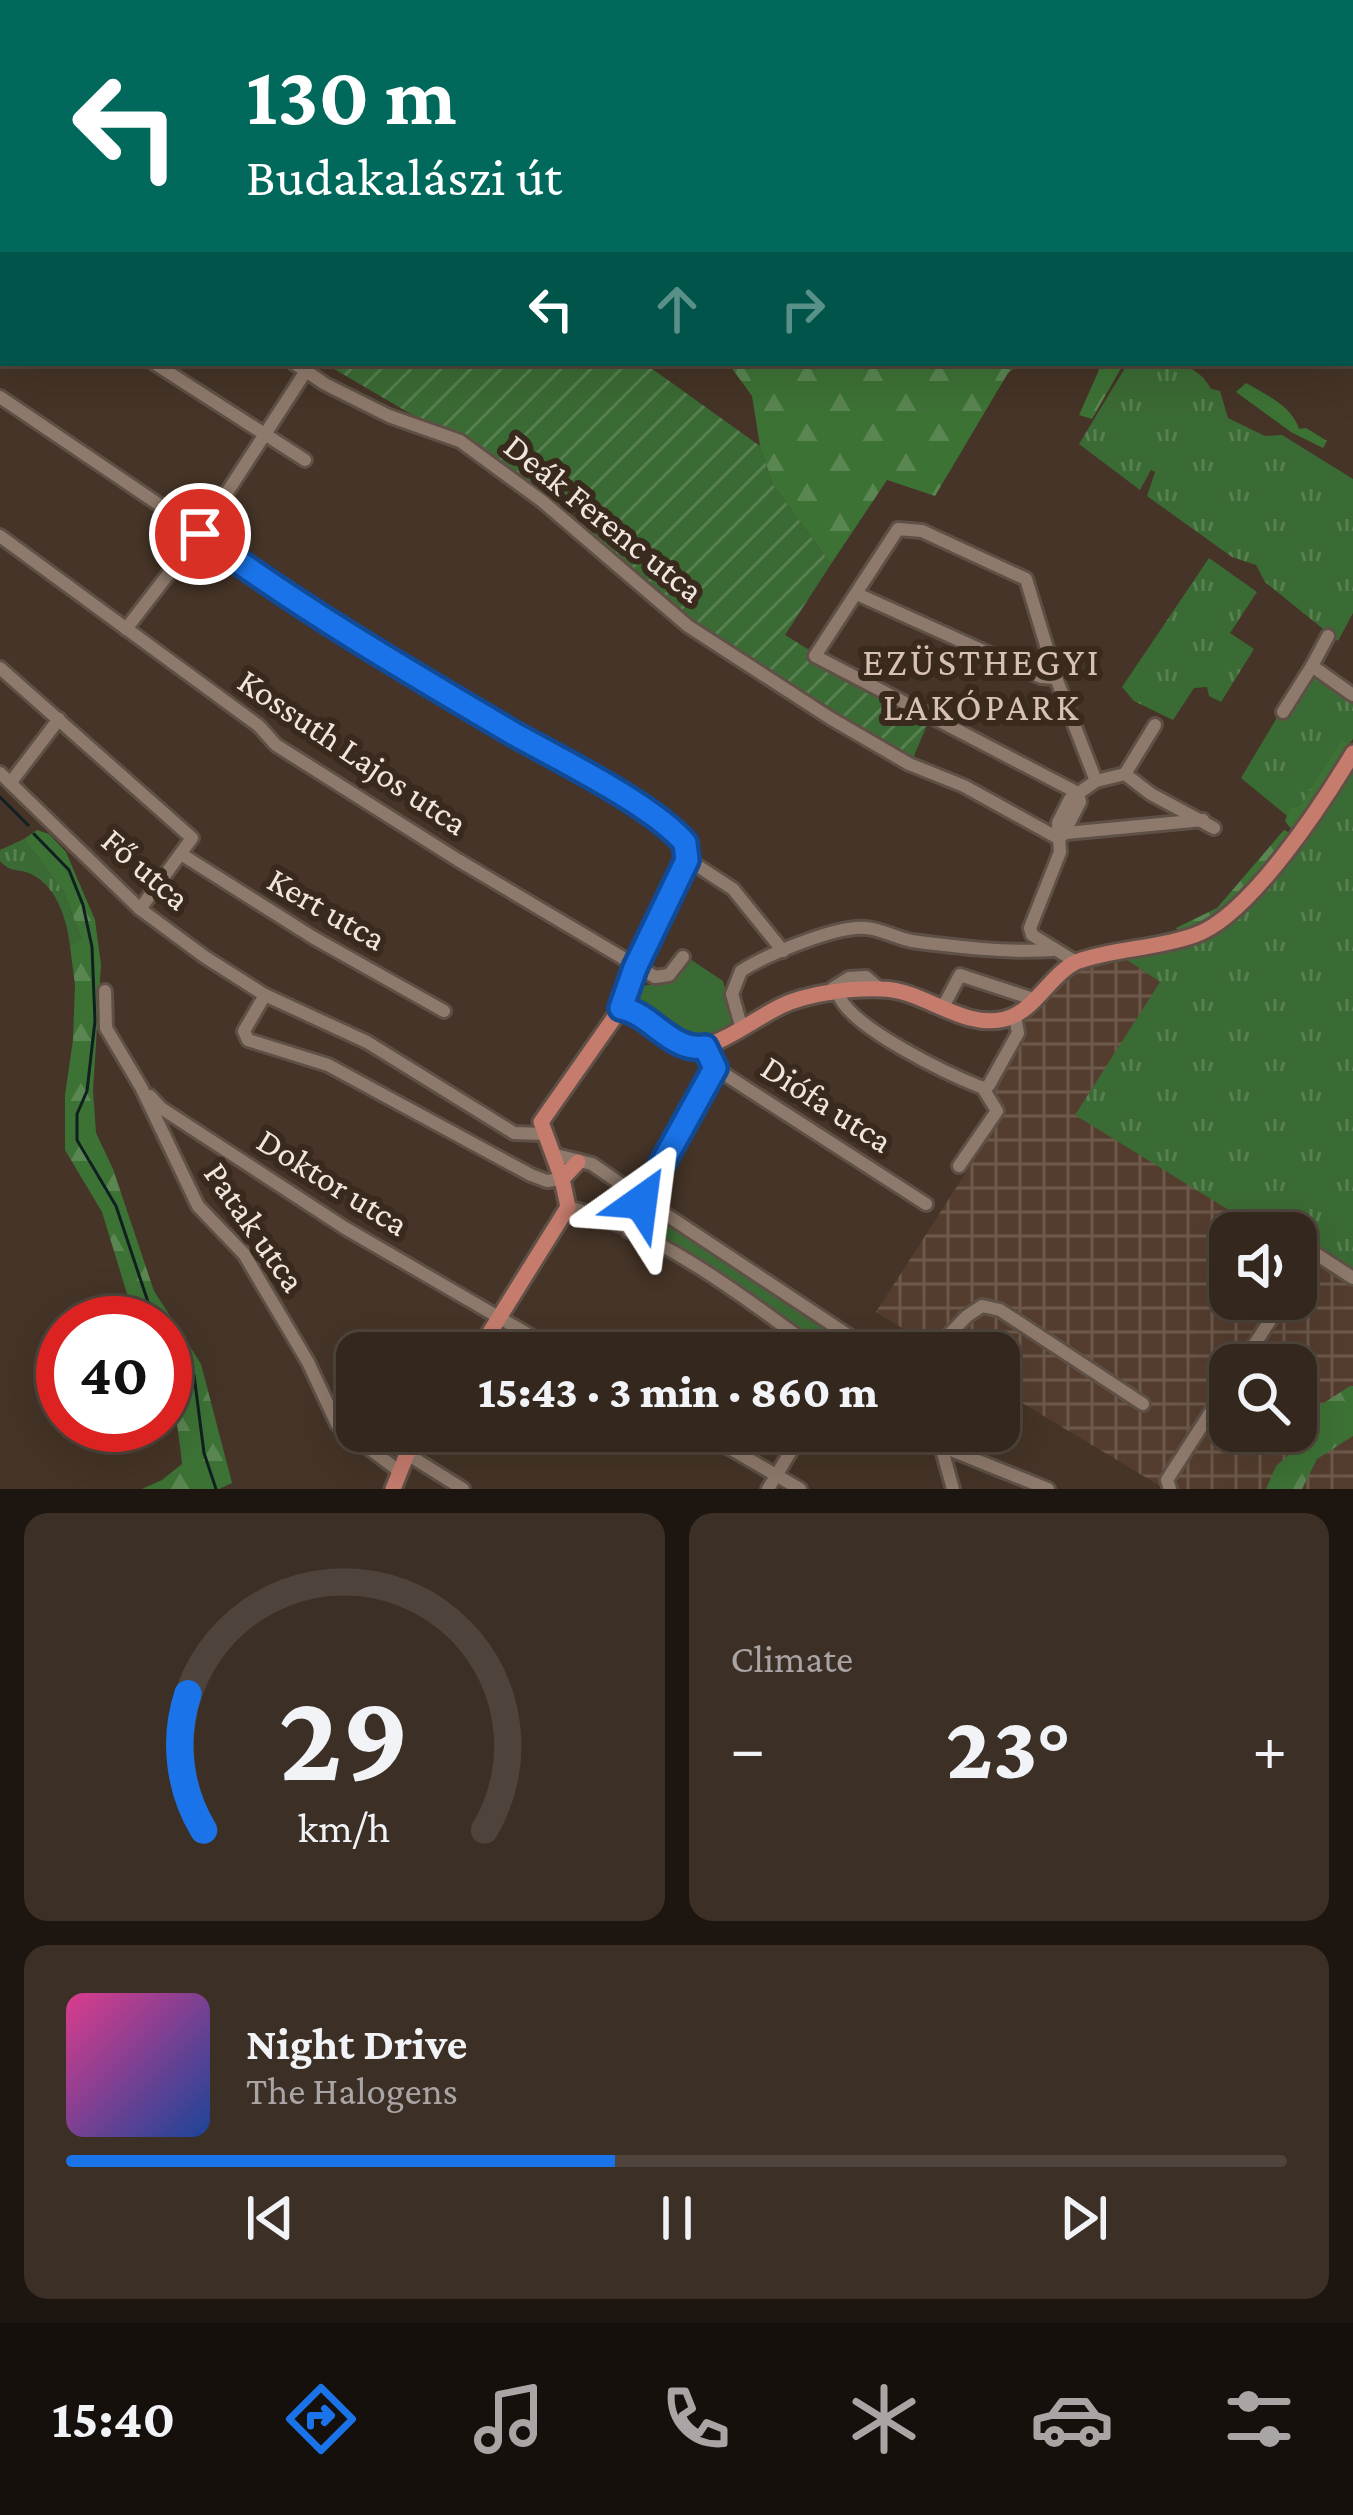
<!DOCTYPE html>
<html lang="en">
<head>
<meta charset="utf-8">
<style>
  :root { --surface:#34271d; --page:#3c2f26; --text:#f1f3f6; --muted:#a9a5a4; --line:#4e443b; --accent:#1a73e8 }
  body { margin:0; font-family:"Crimson Pro",serif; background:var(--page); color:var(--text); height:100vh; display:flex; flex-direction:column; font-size:45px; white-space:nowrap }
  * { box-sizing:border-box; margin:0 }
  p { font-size:39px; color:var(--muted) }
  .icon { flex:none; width:66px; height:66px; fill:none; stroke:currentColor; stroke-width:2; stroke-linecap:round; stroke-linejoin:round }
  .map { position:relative; height:1489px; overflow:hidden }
  .side { display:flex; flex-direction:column; gap:24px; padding:24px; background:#1d1510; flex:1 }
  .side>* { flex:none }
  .hud { position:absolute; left:0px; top:0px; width:1353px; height:366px; box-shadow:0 12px 48px #0002,0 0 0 3px var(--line); background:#00695c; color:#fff; overflow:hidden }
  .buttons { position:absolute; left:1209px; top:1212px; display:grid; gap:24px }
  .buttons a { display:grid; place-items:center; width:108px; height:108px; border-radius:24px; background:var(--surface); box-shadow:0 12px 48px #0002,0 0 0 3px var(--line); font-size:60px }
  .speed { position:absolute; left:36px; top:1296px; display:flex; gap:24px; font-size:60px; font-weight:700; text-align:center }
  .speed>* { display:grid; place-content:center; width:156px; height:156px; border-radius:50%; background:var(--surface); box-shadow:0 12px 48px #0002,0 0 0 3px var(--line); line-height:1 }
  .speed .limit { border:18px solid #d22; background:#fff; color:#111 }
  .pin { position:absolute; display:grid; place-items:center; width:102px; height:102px; color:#fff; margin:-51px; border:6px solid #fff; border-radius:50%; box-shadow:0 3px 12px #0007 }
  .me { position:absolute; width:132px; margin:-66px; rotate:31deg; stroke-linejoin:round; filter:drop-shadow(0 0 9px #0008) }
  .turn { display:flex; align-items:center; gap:42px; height:252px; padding:0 48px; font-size:54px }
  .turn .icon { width:156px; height:156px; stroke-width:2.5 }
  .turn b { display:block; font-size:84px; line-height:102px }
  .lanes { display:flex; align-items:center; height:114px; padding:0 48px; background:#0003; justify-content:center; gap:60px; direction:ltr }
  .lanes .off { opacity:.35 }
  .big { font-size:90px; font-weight:800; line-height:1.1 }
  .side .card { flex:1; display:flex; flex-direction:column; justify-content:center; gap:18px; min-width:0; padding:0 42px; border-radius:24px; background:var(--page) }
  .side .dial { align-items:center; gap:0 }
  .dial svg { height:312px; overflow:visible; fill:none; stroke:var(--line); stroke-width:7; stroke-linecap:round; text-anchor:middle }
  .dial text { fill:var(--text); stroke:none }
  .song { display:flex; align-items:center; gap:36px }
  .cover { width:144px; height:144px; border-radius:18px; background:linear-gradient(135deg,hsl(330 70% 55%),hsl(220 70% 35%)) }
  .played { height:12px; border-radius:6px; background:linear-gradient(90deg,var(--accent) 45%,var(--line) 45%) }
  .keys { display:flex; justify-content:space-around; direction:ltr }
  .heat { display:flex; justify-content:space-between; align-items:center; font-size:66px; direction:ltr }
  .side .tiles { flex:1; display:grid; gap:24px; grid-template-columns:1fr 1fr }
  .card:last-child { grid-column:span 2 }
  .trip { position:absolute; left:336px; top:1332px; width:684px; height:120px; border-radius:24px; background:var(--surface); box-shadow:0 12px 48px #0002,0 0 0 3px var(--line); font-weight:800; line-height:120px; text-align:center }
  .tabs { display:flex; height:192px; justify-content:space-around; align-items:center; background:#15100c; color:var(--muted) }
  .tabs .icon { width:84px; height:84px }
  .tabs .on { color:var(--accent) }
  .tabs b { font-size:54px; color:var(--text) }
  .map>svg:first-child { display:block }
  .industrial { fill:url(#industrial-grid); fill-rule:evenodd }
  .grass { fill:url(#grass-tufts) }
  .forest { fill:url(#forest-firs) }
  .park { fill:#3b6b34 }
  .garden { fill:url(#garden-furrows) }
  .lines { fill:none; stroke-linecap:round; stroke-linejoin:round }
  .stream { stroke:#102020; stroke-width:3 }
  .minor-casing { stroke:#5e5046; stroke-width:18 }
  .major-casing { stroke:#5e5046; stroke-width:21 }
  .minor { stroke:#8e7a6c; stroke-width:12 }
  .major { stroke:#c57c6d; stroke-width:15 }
  .route-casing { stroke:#114b97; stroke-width:30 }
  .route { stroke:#1a73e8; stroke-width:21 }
  .labels { text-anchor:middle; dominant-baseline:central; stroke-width:12; stroke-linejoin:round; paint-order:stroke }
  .street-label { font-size:36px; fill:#f1e6de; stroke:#3a2a1e }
  .neighbourhood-label { font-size:39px; letter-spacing:3px; fill:#d7c1b2; stroke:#3a2a1e }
</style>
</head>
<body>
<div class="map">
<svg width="1353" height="1489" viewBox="0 0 1353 1489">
  <defs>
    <pattern id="industrial-grid" width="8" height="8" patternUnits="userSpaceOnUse" patternTransform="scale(3)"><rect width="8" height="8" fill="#543d2e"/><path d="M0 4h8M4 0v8" fill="none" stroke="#6d594c"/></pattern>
    <pattern id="grass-tufts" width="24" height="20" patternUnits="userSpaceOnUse" patternTransform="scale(3)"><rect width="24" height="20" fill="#3b6b34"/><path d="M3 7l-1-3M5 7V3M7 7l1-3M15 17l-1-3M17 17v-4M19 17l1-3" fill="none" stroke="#588051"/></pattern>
    <pattern id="forest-firs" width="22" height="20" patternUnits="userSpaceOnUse" patternTransform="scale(3)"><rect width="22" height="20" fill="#3d7235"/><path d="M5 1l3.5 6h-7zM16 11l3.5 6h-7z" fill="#5a8652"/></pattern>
    <pattern id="garden-furrows" width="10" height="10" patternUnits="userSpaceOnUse" patternTransform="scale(3)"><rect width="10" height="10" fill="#3b6b34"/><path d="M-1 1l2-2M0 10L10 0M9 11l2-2" fill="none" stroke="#588051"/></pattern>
  </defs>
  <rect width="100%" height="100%" fill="#453427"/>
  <!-- industrial -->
  <path class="industrial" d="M1108,947l52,35 -84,133 190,118h-36v66h66v-47l57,34v203h-188l-166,-100v-36h-57l-66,-41 127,-197 -18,-34 27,-49 -2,-20 42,-41 29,-19zM1230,1365h66v66h-66z"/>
  <!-- grass -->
  <g class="grass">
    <path d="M1128,363c32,0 66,-6 83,26l9,2 8,27 37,18 17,-1 71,44v134l-15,28 -73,-59 -9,-17 -24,-8 -85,-61 8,-24 -4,-2 -11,20 -61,-46z"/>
    <polygon points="1209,558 1257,592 1230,633 1254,649 1221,702 1209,696 1207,687 1194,688 1173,720 1134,701 1122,687"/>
    <polygon points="1313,671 1353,701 1353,739 1291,819 1241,778 1278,716 1285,713"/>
    <polygon points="1353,761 1353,1286 1296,1252 1296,1233 1266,1233 1075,1115 1160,982 1108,947 1196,930 1233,898"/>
    <path d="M24,839l39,51 18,48 -11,8c-3,-27 -14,-64 -44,-74 -12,-3 -17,-1 -26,-11v-11z"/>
  </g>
  <!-- forest -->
  <g class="forest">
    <polygon points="419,0 1048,0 1051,3 422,3"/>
    <polygon points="728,363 1020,363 1008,373 935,496 887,480 831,564 773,485 760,446 752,396"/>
    <polygon points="1096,363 1124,363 1092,419 1079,415 1099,370"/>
    <path d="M1246,383c19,11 46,23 53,46l7,-1 21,13 -4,7 -32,-16 -55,-40z"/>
    <polygon points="1341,741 1348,743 1347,752 1292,830 1285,821 1290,808 1300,807"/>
    <path d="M37,830l12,4 17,18 29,68 6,45 -8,125 3,43 17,36 41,122 47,73 31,119 -13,6h-77l20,-9 20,-16c-4,-48 -17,-93 -17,-141h-29l-34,-111 -37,-62v-55l8,-55 2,-55 -5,-39 11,-8 -18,-48 -39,-51z"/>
    <path d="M1284,830l6,3c-32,41 -61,83 -111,99l-3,-4 41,-20z"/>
    <polygon points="1350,1386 1353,1386 1353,1436 1317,1459 1302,1489 1266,1489 1276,1466 1299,1446 1297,1433 1319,1406"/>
  </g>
  <!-- park -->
  <g class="park">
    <polygon points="690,959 723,981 735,1024 710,1039 692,1042 629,1000 639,987 673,979"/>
    <polygon points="650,1219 664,1228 670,1224 863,1353 842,1349 829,1353 735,1286 658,1241 662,1234 646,1223"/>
  </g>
  <!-- garden -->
  <polygon class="garden" points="324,363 644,363 760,446 773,485 831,564 785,635 928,723 913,758 805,702 658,601 569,507"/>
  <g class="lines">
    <!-- stream -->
    <g class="stream">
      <polyline points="0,797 28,825"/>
      <polyline points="34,834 69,870 83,905 92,947 95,1021 87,1091 77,1114 77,1140 116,1206 150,1308 160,1323"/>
      <polyline points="165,1331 194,1375 204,1453 216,1489"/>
    </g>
    <defs>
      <g id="minor">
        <polyline points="0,8 3,10"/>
        <polyline points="0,174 3,176"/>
        <polyline points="0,258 3,260"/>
        <polyline points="154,363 305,460"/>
        <polyline points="294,363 325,384 389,416 460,441 542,501 688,626 830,718 909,764 964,786 1058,838"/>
        <polyline points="0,397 346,631 666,825 685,843 687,859"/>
        <polyline points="200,534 306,371"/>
        <polyline points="0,536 259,726 276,745 458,860 655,977 669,975 683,957"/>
        <polyline points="857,594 1041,677 1056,678"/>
        <polyline points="126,629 180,559"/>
        <polyline points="1312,666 1328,636"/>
        <polyline points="0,668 192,838 140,909"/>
        <polyline points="1283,712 1312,666 1353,695"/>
        <polyline points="0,773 140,909 205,957 265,995 367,1042 514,1133 543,1134"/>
        <polyline points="1125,774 1155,725"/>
        <polyline points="1096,781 1125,774 1151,794 1214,828"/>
        <polyline points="11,782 59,719"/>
        <polyline points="1066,833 1203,820"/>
        <polyline points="1063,835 1080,802 1078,793"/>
        <polyline points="181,854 314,938 444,1011"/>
        <polyline points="687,859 733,889 783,951"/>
        <polyline points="1076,962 1032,935 1030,928 1060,852 1058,823 1070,799 1096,781 1056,678 1026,579 922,531 898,529 815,656 1078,793"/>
        <polyline points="105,991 106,1028 141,1087 198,1206 244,1254 308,1362 337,1424 399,1471"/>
        <path d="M838,993c10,34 112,82 145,95l6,-3 29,-52 -3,-17"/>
        <polyline points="831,994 833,988 849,978 866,977 880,989"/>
        <polyline points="265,995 244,1031 248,1040 328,1065 531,1175 547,1181 562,1179"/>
        <polyline points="943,1007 960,975 1033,999"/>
        <polyline points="621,1008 635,968 687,859"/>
        <path d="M742,1029l-10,-35 9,-23c25,-16 96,-46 125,-43 15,1 30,10 46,13 45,6 95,12 141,9"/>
        <polyline points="705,1047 715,1068 926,1204"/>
        <polyline points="715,1068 670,1154 641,1198 875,1353"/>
        <polyline points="150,1096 161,1108 345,1228 560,1353"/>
        <polyline points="552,1154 592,1164 641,1198 628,1231"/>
        <polyline points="959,1166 997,1111 983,1088"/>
        <path d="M568,1207c90,23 178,91 252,146"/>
        <polyline points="1296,1279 1313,1252 1353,1278"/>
        <polyline points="931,1353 967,1316 982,1306 1000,1310 1143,1404"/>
        <polyline points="1241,1365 1284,1299"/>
        <polyline points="700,1431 800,1489"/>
        <polyline points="928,1431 941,1446 953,1489"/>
        <polyline points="941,1446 1048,1489"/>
        <polyline points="407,1454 463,1489"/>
        <polyline points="768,1489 803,1431"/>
        <polyline points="1170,1489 1167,1480 1230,1382"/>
      </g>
      <g id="major">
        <polyline points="562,1179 578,1162"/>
        <path d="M477,1353l91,-146 -6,-28 -21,-57 80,-114 10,2 51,35 17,3c30,-8 54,-28 82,-42 27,-13 70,-18 100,-17 42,0 81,41 124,30 29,-7 45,-44 71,-57 38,-14 81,-13 119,-27 55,-19 128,-132 158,-182"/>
        <polyline points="393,1489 407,1454 422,1431"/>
      </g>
    </defs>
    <!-- minor casing -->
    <use href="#minor" class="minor-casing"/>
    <!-- major casing -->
    <use href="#major" class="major-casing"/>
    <!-- minor -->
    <use href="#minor" class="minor"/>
    <!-- major -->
    <use href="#major" class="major"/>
  </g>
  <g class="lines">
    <defs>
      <path id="route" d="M200,534c100,74 209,138 316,201 45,25 138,71 169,108l2,17 -52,108 -14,40c31,6 50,44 84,39l10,21 -74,134"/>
    </defs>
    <!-- route casing -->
    <use href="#route" class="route-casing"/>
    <!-- route -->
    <use href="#route" class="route"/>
  </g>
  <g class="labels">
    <!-- street labels -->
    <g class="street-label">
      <text transform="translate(604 518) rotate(39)">Deák Ferenc utca</text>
      <text transform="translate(353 752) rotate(34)">Kossuth Lajos utca</text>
      <text transform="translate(146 869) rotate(41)">Fő utca</text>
      <text transform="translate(327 909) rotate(30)">Kert utca</text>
      <text transform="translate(827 1104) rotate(33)">Diófa utca</text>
      <text transform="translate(333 1182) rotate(32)">Doktor utca</text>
      <text transform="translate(255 1227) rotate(55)">Patak utca</text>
    </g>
    <!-- neighbourhood labels -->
    <g class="neighbourhood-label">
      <text x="982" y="661">EZÜSTHEGYI<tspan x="982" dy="45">LAKÓPARK</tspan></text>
    </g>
  </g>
</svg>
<div class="buttons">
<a><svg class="icon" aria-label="sound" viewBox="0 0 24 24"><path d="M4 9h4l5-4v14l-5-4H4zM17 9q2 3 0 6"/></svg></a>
<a><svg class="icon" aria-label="search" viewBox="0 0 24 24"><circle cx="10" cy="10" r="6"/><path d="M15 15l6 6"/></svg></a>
</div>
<div class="speed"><div class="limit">40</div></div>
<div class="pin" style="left:200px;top:534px;background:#d93025"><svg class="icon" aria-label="arrive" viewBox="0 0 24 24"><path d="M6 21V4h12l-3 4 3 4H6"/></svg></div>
<svg class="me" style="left:641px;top:1202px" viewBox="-20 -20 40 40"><path d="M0-17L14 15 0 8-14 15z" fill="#1a73e8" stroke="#fff" stroke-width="4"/></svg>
<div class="trip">15:43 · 3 min · 860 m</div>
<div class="hud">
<div class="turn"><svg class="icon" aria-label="left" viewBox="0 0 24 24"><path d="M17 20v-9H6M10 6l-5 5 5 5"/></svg><div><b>130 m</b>Budakalászi út</div></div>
<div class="lanes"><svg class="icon" aria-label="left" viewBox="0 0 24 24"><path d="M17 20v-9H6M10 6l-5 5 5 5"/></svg><svg class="icon off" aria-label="ahead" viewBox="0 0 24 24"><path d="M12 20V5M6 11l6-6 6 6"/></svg><svg class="icon off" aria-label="right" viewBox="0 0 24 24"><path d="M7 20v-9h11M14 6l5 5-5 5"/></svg></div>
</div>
</div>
<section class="side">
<div class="tiles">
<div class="card dial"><svg viewBox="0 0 100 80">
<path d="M14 69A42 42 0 1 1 86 69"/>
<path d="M14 69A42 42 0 0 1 10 34" stroke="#1a73e8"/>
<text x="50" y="56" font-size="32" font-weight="700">29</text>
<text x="50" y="72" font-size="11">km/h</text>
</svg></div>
<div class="card"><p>Climate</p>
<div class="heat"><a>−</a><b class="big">23°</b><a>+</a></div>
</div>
<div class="card">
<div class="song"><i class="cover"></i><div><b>Night Drive</b><p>The Halogens</p></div></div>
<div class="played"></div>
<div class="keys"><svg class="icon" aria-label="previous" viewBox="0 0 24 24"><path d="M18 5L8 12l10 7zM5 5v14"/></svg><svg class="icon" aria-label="pause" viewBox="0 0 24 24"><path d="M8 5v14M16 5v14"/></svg><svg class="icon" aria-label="next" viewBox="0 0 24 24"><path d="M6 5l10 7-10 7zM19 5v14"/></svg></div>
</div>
</div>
</section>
<nav class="tabs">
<b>15:40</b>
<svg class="icon on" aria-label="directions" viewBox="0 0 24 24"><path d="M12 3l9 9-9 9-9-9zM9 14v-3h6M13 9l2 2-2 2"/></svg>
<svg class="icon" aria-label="music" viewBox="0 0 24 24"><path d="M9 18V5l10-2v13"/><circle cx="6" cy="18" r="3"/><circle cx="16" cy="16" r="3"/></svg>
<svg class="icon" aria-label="phone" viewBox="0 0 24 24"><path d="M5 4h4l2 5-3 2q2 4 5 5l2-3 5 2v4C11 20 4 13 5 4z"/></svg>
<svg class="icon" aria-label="climate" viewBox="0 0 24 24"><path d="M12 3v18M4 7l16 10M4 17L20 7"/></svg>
<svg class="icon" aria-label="car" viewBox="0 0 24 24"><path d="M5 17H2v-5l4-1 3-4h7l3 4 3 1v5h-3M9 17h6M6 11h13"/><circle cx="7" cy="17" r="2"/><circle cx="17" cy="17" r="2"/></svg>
<svg class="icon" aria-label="filters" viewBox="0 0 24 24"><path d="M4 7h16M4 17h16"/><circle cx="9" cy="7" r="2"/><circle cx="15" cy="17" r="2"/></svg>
</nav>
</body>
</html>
